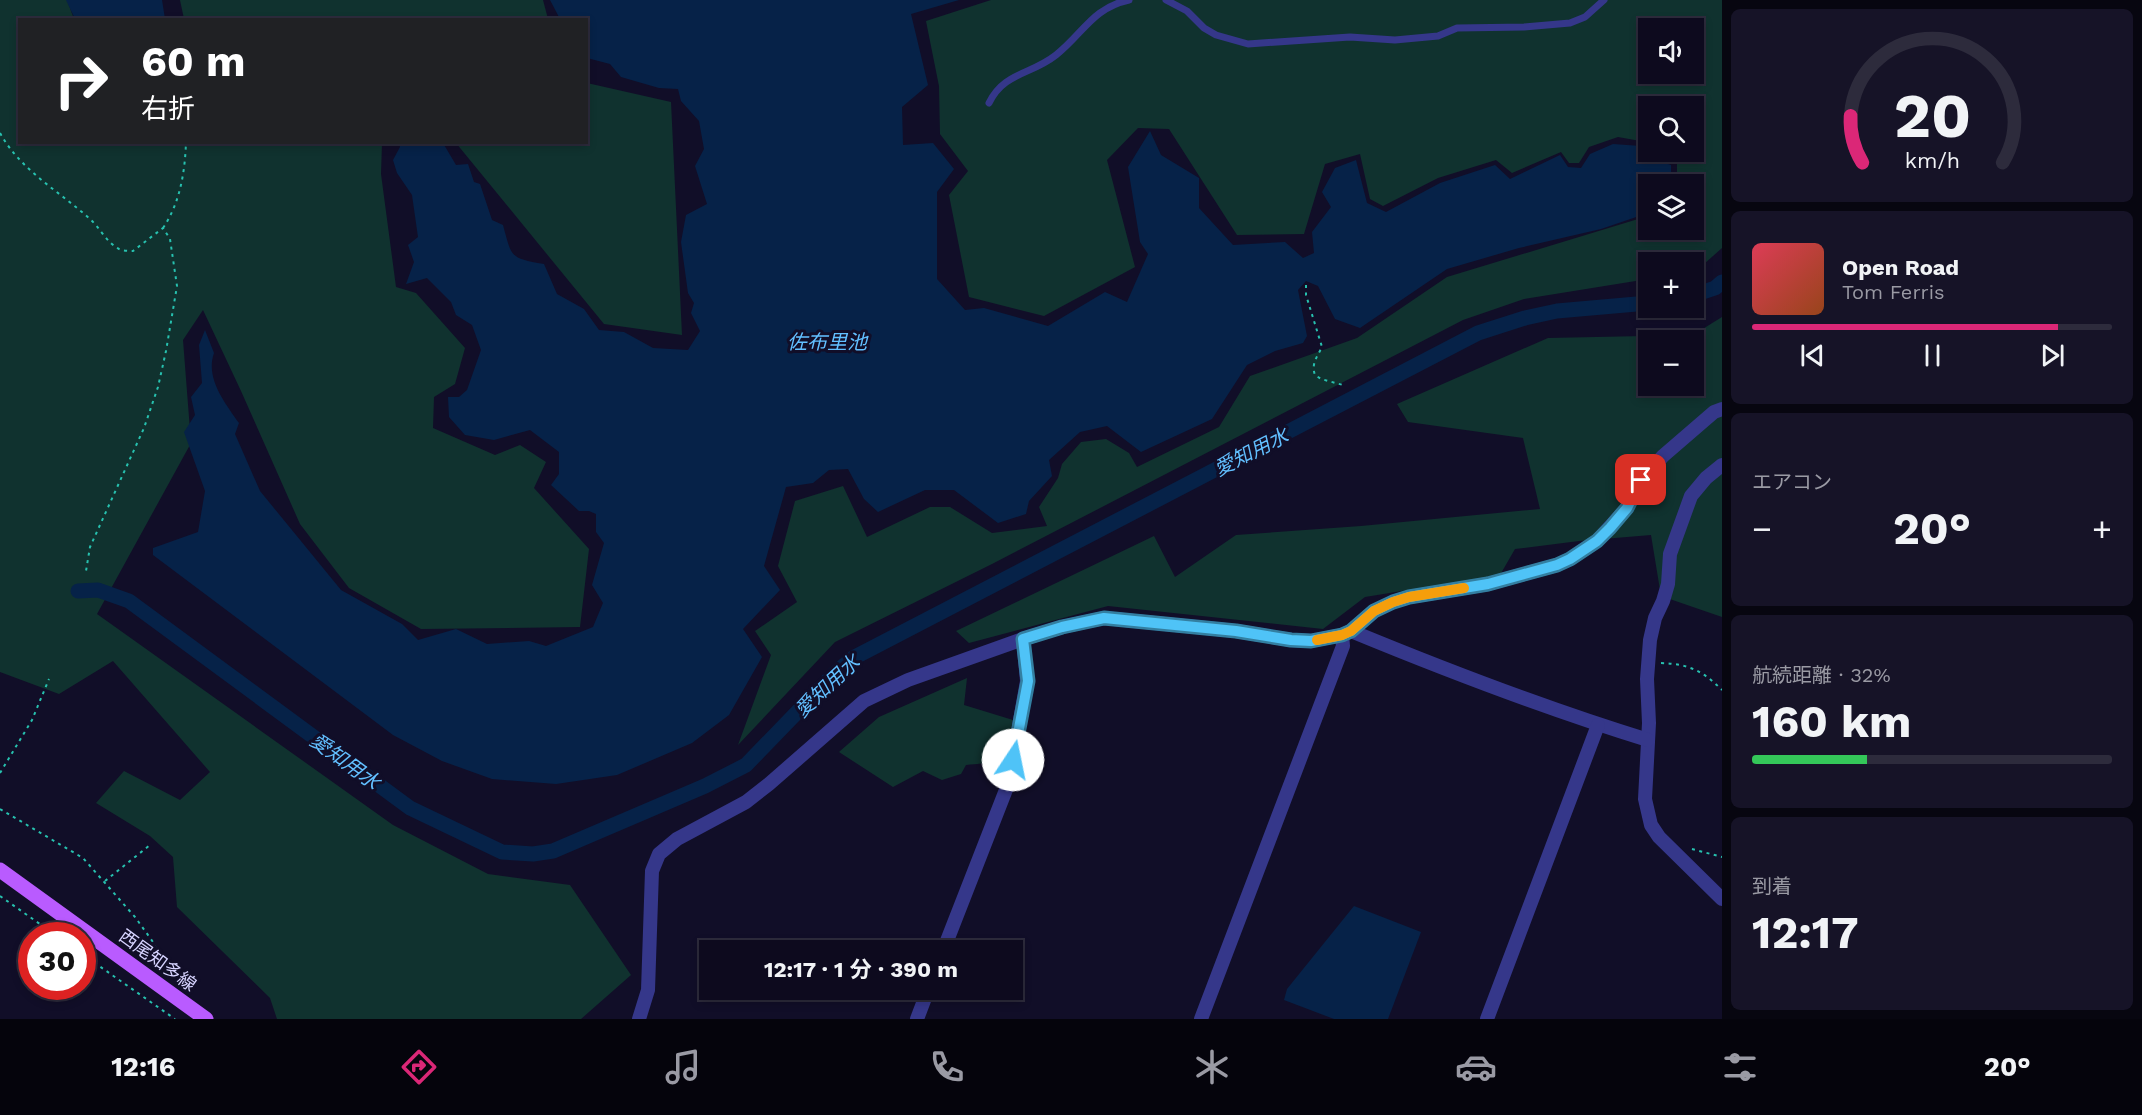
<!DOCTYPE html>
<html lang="ja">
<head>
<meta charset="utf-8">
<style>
  :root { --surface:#0d0a1e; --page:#161327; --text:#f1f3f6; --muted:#9a9aa4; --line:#2d2b3c; --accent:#db2777 }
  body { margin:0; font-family:"Work Sans","Noto Sans JP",sans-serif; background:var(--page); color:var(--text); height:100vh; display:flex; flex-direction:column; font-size:22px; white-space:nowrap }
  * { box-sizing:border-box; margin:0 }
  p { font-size:20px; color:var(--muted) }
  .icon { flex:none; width:33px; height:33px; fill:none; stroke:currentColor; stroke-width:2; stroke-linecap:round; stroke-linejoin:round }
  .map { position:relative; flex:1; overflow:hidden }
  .panel { display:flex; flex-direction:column; gap:9px; padding:9px; background:#070610; width:420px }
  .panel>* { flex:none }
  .guide { position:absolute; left:18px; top:18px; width:570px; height:126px; border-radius:0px; box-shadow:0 3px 9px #0003,0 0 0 2px var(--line); background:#202124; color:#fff; overflow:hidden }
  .controls { position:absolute; left:1638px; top:18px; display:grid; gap:12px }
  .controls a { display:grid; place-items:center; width:66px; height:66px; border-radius:0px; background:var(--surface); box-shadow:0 3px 9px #0003,0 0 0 2px var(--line); font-size:30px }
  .speed { position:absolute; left:18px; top:922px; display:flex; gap:12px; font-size:30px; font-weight:700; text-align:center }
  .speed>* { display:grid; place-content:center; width:78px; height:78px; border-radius:50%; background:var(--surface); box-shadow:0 3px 9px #0003,0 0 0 2px var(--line); line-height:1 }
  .speed .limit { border:9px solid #d22; background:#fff; color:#111 }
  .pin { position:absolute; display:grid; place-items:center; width:51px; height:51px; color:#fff; margin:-26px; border-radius:12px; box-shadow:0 3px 9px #0006 }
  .me { position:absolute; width:66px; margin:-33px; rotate:11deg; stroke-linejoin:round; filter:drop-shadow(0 0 4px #0008) }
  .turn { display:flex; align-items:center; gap:21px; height:126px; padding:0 24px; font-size:27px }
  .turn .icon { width:78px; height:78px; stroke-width:2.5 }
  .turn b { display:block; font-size:42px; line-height:51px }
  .big { font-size:45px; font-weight:700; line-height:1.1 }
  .panel .tile { flex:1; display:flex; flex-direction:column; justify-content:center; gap:9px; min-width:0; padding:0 21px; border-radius:9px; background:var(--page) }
  .panel .dial { align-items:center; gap:0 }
  .dial svg { height:156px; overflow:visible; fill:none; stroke:var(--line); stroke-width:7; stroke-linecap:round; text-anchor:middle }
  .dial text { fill:var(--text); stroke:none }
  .song { display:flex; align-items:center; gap:18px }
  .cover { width:72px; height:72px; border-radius:9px; background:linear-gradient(135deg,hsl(350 70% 55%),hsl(20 70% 35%)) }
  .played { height:6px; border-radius:3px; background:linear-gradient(90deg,var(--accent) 85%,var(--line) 85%) }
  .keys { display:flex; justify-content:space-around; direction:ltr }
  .heat { display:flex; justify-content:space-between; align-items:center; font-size:33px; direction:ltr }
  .charge { height:9px; border-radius:4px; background:linear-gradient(90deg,#34c759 32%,var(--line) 0) }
  .trip { position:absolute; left:699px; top:940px; width:324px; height:60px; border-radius:0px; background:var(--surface); box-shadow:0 3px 9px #0003,0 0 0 2px var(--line); font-weight:700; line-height:60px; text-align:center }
  .dock { display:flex; height:96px; justify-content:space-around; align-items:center; background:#05040c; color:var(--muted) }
  .dock .icon { width:42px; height:42px }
  .dock .active { color:var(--accent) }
  .dock b { font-size:27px; color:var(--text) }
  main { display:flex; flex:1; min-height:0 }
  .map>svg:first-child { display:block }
  .green { fill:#10322f; fill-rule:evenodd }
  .water { fill:#062248 }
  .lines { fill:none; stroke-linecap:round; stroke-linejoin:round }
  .canal { stroke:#062248; stroke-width:15 }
  .path { stroke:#27c1af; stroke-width:2; stroke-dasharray:3 4.5; stroke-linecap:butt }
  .lane { stroke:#35378a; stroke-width:7 }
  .street { stroke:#35378a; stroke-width:14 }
  .primary { stroke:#b95bff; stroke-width:15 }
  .route-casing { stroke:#337fa1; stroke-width:15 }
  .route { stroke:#4fc3f7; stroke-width:10 }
  .slow { stroke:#f59e0b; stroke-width:10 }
  .labels { text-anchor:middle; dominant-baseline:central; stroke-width:6; stroke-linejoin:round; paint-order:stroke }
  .street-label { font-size:18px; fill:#d7d4ff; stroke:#110e28 }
  .water-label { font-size:20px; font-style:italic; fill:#62bfff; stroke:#110e28 }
</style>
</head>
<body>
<main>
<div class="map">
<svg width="1722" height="1019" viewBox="0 0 1722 1019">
  <rect width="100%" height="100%" fill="#110e28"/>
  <!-- green -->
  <g class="green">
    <polygon points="0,0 67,0 74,19 20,20 20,142 382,143 381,174 396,287 416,293 465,348 455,384 434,397 433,428 495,455 520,445 546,462 534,488 589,549 580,627 421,629 349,588 300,524 241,391 203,310 183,340 191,443 97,614 393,825 488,874 570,885 631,975 581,1019 277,1019 270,998 177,907 173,857 150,836 96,803 124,771 180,800 210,772 113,661 59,694 0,672"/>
    <polygon points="180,0 543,0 548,19 184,19"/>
    <path d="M991,0h731v248l-27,24h-1v-10h-46v17l-124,20 -61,21 -471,244 -157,78 -97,103 33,-90 -16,-24 42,-29 -19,-36 17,-65 48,-15 24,51 63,-30h20l42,26 55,-7 -8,-19 19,-29 4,-14 19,-22 25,-3 23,14 8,14 82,-40 31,-51 107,-38 90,-61 201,-61v14h46v-46h-17v-22l-23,-6 -2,-4h42v-46h-46v40l-2,-4 -28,-5 -29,10 -10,16h-10l-8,-11 -49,21 -16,-13 -58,18 -55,28 -13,-7 -10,-45 -35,10 -21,70 -67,1 -68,-106 -31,-1 -31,32 28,107 -91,49 -75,-19 -20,-102 19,-24 -28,-37 -1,-48 -13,-65zM1648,28h46v46h-46z"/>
    <polygon points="587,83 671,102 682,335 604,324 456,143 586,142"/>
    <path d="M1722,317v300l-61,-21 -10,-61 -72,6 -64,8 -15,26 -135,22 -42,32 -215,-23 -139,37 -13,-12 198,-95 21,41 61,-42 125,-9 179,-17 -17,-71 -115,-16 -11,-18 151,-66 145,-3zM1648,340h46v46h-46z"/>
    <path d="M967,678l-3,27 49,15c-8,42 -4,41 -47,45l-5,9 -19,6 -19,-9 -30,16 -54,-35 40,-35z"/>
  </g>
  <!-- water -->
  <g class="water">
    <polygon points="66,0 162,0 165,19 75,19"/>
    <path d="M550,0h409l-48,14 17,71 -26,22 1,38 30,-2 21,26 -17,23v87l28,31 19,-2 64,18 57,-34 22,10 21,-48 -8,-12 -12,-75 22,-36 11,24 38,23v30l34,37 52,-3 18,16 11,-5 -2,-21 19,-25 -9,-15 13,-24 21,-8 11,43 19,9 54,-29 55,-18 15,14 50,-24 8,12 13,1 9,-14 23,-10 28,2 11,13 19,6v19h-23v29l-47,16 -82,19 -72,21 -87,59 -25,-9 -17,-33 -12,-5 -8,9 9,46 -4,7 -28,8 -28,14 -35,54 -71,33 -34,-26 -27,6 -31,28 3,16 -23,25 -3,13 -28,9 -44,-33h-29l-47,22 -14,-13 -16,-30 -19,1 -16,13 -27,4 -22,79 16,24 -37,39 19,28 -33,58 -37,28 -75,32 -61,9 -64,-5 -50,-18 -49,-26 -240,-180v-7l45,-16 7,-41 -21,-59 11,-17 -4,-18 11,-14 -3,-38 6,-15 9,23c-9,25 11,50 25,70l-4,11 25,57 81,99 61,34 16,16 38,-11 31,15 42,-3 17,5 47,-19 10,-24 -11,-18 12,-42 -8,-11v-18l-7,-3h-10l-28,-26 8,-11v-22l-29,-22 -36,10 -29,-5 -16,-18 -1,-20h11l8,-7 14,-40 -9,-25 -16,-10 -5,-13 -24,-24 -21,6 8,-22 -6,-17 10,-8 -6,-42 -15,-22 -4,-13 7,-13 -1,-4h44l13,22 12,-1 6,18 6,2 12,36 11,5c9,33 7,33 41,39l13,30 27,15 15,21 25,2 29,16 35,2 12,-19 -9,-18 3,-10 -6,-10 -7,-51 5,-27 21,-11 -12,-38 9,-17 -5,-28 -18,-20 -3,-12 -19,-1 -38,-11 -11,-13 -23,-6 -1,-38 -26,-1z"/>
    <polygon points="1354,906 1421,932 1388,1019 1334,1019 1284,1000 1287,989"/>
  </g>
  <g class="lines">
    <!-- canal -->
    <g class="canal">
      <polyline points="1694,295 1715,288 1722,282"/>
      <polyline points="78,591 98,590 129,601 410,808 502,852 533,854 553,851 705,786 746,765 835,673 853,658 1478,333 1525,318 1557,311 1648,303"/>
    </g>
    <!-- path -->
    <g class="path">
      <path d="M0,133c21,38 59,58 90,86 10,9 17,24 29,30 3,2 10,2 14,2l30,-23 7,11 7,47 -11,65 -8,36 -14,41 -54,119 -4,24"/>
      <path d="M163,228c17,-25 22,-56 23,-86"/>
      <path d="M1306,285v10l16,52c-5,10 -11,17 -7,28l6,4 22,6"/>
      <path d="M1661,663c28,1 42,8 61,27"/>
      <polyline points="0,773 32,720 49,679"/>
      <polyline points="0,809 83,858 135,917 153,942 167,973"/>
      <polyline points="1692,849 1722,857"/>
      <polyline points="105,881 150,845"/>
      <polyline points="0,896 57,936"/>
      <polyline points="82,954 175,1019"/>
    </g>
    <!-- lane -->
    <g class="lane">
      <polyline points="1166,0 1187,11 1204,28 1216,35 1248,44 1350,37 1395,40 1438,36 1457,28 1524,27 1570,23 1585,17 1604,0"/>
      <path d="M989,103c15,-31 42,-28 67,-48 27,-21 36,-47 73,-55"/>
    </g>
    <!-- street -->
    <g class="street">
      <polyline points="1722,465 1706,478 1691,496 1670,554 1668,584 1663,601 1655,618 1650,640 1647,679 1649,723 1645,799 1651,825 1659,837 1722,899"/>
      <path d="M1351,631c97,40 196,78 297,109"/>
      <polyline points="943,951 1009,782 1027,681 1023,639"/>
      <polyline points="639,1019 648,990 652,871 659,854 677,839 746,802 769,784 864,701 908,680 1023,639 1062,627 1104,618 1236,631 1291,640 1311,641 1342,635 1351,631 1374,611 1393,602 1409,597 1488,584 1557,565 1570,559 1597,541 1627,508 1641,480 1663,456 1714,412 1722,409"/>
      <polyline points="917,1019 928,990"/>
      <polyline points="1201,1019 1343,646 1342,635"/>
      <polyline points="1487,1019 1598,725"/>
    </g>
    <!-- primary -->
    <polyline class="primary" points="0,870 206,1019"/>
  </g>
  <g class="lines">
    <defs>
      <polyline id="route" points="1013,760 1028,681 1023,639 1062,627 1104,618 1236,631 1291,640 1311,641 1342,635 1351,631 1374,611 1393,602 1409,597 1488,584 1557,565 1570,559 1597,541 1610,528 1627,508 1641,480"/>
    </defs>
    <!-- route casing -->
    <use href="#route" class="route-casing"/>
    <!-- route -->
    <use href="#route" class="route"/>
    <!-- slow -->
    <polyline class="slow" points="1317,640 1342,635 1351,631 1374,611 1393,602 1409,597 1464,588"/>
  </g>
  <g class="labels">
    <!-- street labels -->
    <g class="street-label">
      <text transform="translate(158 960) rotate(36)">西尾知多線</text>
    </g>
    <!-- water labels -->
    <g class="water-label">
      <text x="827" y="342">佐布里池</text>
      <text transform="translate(1251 452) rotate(-27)">愛知用水</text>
      <text transform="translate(827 686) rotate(-43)">愛知用水</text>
      <text transform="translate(345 761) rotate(36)">愛知用水</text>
    </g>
  </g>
</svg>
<div class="controls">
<a><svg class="icon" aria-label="sound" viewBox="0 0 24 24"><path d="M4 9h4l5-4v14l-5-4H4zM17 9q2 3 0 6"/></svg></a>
<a><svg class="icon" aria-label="search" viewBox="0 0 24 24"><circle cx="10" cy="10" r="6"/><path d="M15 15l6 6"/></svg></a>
<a><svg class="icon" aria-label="layers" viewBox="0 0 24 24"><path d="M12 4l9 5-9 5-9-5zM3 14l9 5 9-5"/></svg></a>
<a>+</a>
<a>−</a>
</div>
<div class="speed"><div class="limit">30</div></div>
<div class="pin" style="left:1641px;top:480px;background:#d93025"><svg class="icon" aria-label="arrive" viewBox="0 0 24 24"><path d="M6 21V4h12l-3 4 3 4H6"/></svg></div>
<svg class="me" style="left:1013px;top:760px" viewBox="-20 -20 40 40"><circle r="19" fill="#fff"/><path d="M0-13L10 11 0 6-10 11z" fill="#4fc3f7"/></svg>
<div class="trip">12:17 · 1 分 · 390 m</div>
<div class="guide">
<div class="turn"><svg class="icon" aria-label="right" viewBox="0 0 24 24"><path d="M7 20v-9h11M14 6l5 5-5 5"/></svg><div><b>60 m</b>右折</div></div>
</div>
</div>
<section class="panel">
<div class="tile dial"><svg viewBox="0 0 100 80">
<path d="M14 69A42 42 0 1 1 86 69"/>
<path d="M14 69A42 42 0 0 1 8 45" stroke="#db2777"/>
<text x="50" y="56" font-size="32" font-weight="700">20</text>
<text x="50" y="72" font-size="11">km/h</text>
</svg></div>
<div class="tile">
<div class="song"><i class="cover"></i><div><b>Open Road</b><p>Tom Ferris</p></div></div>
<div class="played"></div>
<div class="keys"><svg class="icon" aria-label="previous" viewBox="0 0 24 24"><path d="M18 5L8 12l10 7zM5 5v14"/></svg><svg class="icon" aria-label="pause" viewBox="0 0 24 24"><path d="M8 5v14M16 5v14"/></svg><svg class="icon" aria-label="next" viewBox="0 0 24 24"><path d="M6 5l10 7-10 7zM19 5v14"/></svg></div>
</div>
<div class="tile"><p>エアコン</p>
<div class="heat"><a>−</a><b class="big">20°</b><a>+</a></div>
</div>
<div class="tile"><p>航続距離 · 32%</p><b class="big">160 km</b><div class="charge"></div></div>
<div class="tile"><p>到着</p><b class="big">12:17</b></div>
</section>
</main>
<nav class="dock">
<b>12:16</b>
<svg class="icon active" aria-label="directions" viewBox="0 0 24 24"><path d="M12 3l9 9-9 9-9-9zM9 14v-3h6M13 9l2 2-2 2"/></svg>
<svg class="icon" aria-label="music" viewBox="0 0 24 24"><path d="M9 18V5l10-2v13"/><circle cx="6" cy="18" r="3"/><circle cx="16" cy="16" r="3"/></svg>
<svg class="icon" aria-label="phone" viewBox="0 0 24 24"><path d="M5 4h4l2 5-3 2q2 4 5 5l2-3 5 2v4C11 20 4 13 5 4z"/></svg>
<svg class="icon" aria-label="climate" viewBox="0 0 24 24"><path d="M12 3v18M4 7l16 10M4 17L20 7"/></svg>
<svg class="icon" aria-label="car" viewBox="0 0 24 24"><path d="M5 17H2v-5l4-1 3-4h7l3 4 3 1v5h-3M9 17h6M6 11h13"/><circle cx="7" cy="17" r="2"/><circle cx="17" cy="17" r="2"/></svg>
<svg class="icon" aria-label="filters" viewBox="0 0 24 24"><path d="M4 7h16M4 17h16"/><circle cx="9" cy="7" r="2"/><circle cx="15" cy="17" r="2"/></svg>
<b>20°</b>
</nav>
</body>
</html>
